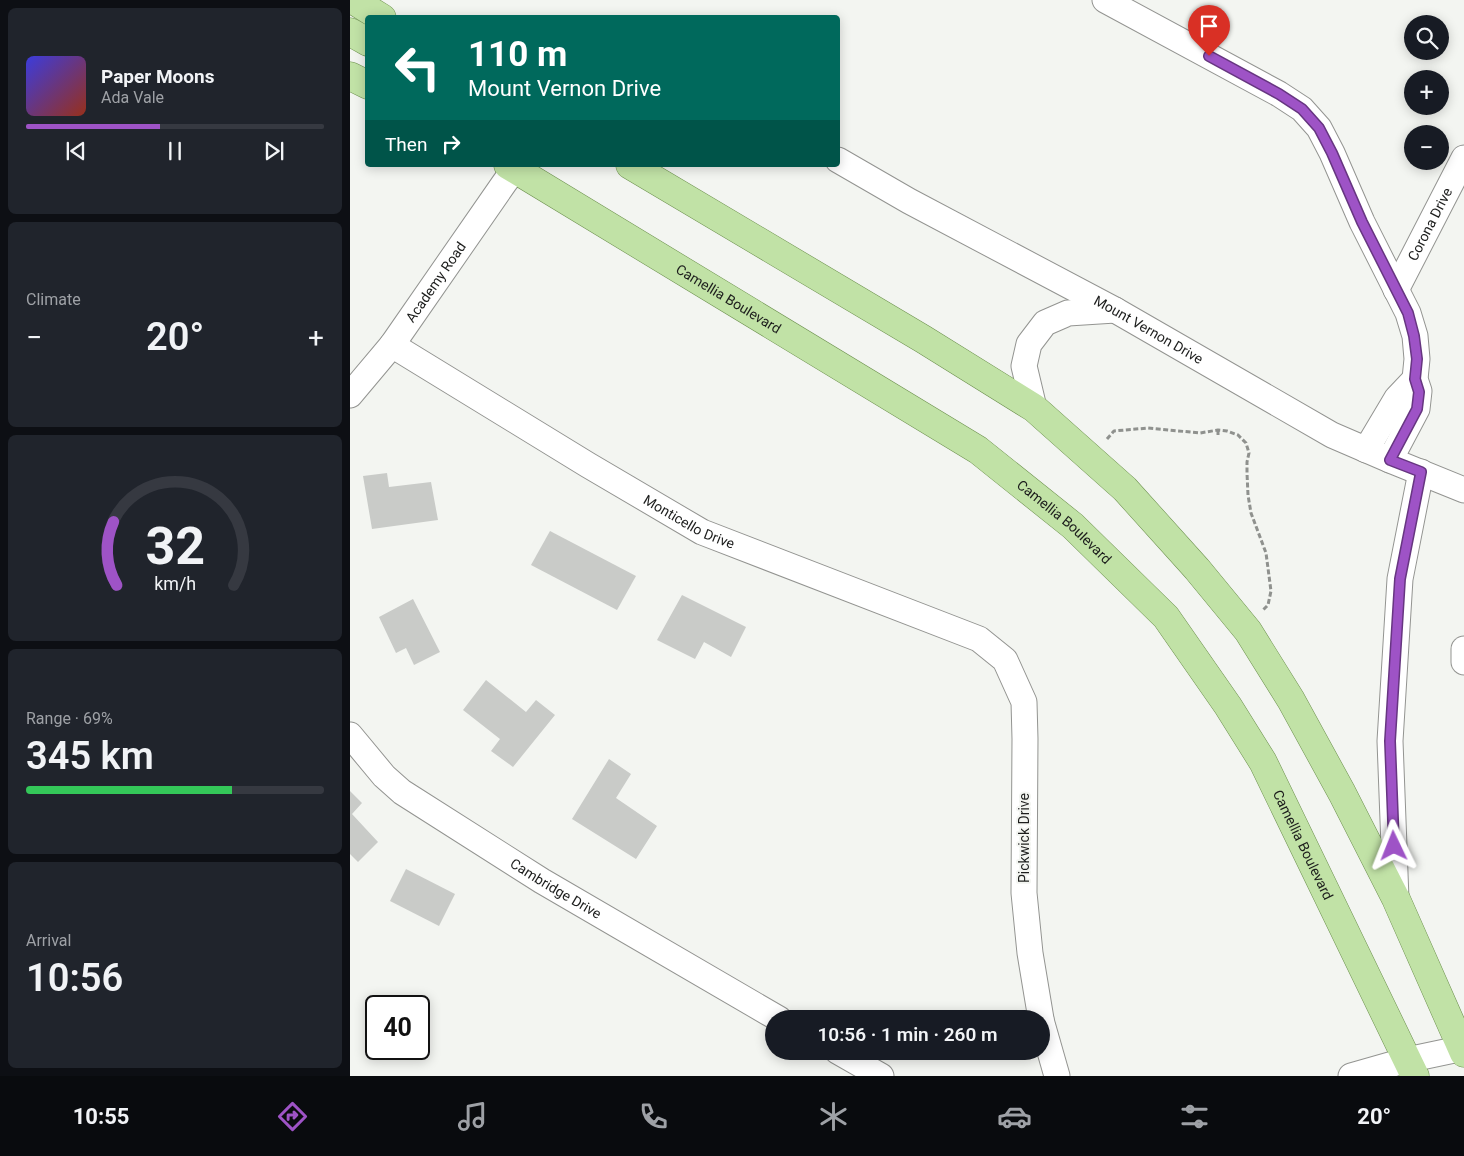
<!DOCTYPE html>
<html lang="en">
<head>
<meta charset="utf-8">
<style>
  :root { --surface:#171b24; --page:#20242c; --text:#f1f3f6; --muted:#9ea1a6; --line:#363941; --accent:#9e53c6 }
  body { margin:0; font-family:Roboto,sans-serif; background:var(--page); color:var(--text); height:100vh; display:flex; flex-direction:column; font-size:19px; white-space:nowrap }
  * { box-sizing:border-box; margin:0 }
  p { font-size:16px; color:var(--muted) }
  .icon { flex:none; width:28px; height:28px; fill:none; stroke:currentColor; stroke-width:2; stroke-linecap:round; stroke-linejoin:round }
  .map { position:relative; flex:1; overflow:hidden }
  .drawer { display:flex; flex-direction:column; gap:8px; padding:8px; background:#0d0f14; width:350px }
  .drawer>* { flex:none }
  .banner { position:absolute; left:15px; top:15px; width:475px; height:152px; border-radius:5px; box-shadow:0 2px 12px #0003; background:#00695c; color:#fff; overflow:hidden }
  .controls { position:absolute; left:1054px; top:15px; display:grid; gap:10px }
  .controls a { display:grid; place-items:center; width:45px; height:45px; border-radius:50%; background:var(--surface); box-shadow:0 2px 12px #0003; font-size:25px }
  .speed { position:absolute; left:15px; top:995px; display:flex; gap:10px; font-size:25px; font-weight:700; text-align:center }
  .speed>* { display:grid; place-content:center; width:65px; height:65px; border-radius:50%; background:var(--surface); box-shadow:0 2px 12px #0003; line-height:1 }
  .speed .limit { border:2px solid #111; border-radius:8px; background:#fff; color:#111 }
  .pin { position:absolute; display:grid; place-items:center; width:42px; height:42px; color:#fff; margin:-51px -21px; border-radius:50% 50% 50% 0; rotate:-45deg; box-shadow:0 0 5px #0007 }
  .pin .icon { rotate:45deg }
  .me { position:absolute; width:55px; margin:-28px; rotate:358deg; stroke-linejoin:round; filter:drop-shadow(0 0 4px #0008) }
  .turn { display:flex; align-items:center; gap:18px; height:105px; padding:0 20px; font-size:22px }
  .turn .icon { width:65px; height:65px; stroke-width:2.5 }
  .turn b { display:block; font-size:35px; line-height:42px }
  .then { display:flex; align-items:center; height:48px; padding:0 20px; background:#0003; gap:10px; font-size:19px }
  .big { font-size:38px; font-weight:600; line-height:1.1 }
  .drawer .tile { flex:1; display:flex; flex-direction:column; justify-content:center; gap:8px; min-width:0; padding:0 18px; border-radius:8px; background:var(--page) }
  .drawer .dial { align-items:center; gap:0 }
  .dial svg { height:130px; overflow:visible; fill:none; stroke:var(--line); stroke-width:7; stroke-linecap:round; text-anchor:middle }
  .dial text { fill:var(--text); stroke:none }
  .song { display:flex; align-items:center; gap:15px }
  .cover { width:60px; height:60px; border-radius:8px; background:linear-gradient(135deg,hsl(240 70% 55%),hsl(10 70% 35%)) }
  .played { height:5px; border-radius:2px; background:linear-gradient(90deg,var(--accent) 45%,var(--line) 45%) }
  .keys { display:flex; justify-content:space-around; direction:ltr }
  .heat { display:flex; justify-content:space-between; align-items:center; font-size:28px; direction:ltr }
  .charge { height:8px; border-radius:4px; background:linear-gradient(90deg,#34c759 69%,var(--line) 0) }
  .trip { position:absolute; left:415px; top:1010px; width:285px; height:50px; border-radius:25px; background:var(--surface); box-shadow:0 2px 12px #0003; font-weight:600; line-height:50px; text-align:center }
  .dock { display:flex; height:80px; justify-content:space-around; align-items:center; background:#090b0e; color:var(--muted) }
  .dock .icon { width:35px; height:35px }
  .dock .active { color:var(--accent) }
  .dock b { font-size:22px; color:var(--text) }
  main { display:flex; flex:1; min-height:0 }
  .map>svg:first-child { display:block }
  .building { fill:#c9cbc8 }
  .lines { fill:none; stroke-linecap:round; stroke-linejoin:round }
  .minor-casing { stroke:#939491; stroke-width:27 }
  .major-casing { stroke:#6d904f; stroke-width:29 }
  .path { stroke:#8f918e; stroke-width:3; stroke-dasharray:5 2.5; stroke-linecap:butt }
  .minor { stroke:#fff; stroke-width:25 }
  .major { stroke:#c1e2a6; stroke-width:28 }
  .route-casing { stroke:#673681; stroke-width:12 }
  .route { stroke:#9e53c6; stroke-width:9 }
  .labels { text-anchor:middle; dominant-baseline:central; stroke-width:4; stroke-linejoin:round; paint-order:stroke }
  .street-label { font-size:14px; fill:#1c1d1c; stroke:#f3f5f1 }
</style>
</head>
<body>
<main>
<section class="drawer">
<div class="tile">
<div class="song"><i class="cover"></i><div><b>Paper Moons</b><p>Ada Vale</p></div></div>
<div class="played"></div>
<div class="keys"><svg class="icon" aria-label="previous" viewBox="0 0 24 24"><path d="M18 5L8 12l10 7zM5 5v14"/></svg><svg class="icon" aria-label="pause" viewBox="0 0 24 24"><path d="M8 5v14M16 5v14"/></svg><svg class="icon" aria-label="next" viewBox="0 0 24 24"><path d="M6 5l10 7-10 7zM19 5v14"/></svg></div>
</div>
<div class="tile"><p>Climate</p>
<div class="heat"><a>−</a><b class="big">20°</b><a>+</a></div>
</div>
<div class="tile dial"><svg viewBox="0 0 100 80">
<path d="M14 69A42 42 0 1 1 86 69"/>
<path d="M14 69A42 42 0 0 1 12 30" stroke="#9e53c6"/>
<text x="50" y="56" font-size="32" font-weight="700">32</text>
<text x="50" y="72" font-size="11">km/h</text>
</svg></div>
<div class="tile"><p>Range · 69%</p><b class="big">345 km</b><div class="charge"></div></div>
<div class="tile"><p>Arrival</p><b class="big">10:56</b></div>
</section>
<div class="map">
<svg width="1114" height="1076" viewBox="0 0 1114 1076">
  <rect width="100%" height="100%" fill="#f3f5f1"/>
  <!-- building -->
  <g class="building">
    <polygon points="37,473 39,487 81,482 88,520 22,529 13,476"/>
    <polygon points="200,531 286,576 267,610 181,565"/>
    <polygon points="332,595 396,627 381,657 354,642 345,659 307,640"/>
    <polygon points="63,599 90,652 64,665 56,648 46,653 29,617"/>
    <polygon points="136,680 176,712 186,700 205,715 163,767 141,751 150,739 113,710"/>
    <polygon points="259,759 281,774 266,798 307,826 286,859 222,819"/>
    <polygon points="0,791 12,803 2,814 28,842 8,862 0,854"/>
    <polygon points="56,869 105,894 89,926 40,901"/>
  </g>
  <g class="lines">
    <defs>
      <g id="minor">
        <polyline points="755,0 929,94 952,109 969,128 982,153 1012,222 1058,313 1065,336 1067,359 1065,379 1069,391 1067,409 1040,460"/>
        <path id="s1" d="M488,160l71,41 206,109 217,125 58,25 74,30"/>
        <path id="s2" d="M1046,290l68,-132"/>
        <path id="s3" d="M42,345l196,120 114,67 277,107 26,21 19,42 1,37 -1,154 6,60 11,66"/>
        <path id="s4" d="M0,395l42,-50 113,-163 13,-17"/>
        <polyline points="684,408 674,366 679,344 695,323 718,313 765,310"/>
        <polyline points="1016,450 1047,398 1065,379"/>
        <polyline points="1114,649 1114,662"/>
        <path id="s5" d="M0,735l34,41 18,16 140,89 237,138"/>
        <polyline points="1046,899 1040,741 1050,579 1071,472"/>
        <polyline points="691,1020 707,1076"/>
        <polyline points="487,1051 531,1076"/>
        <polyline points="1001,1076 1057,1060 1114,1048"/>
      </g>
      <g id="major">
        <polyline points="3,0 32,18"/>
        <polyline points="0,32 18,42"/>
        <polyline points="0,76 18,85"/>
        <path id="s6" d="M158,165l470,285 95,76 93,91 62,89 35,56 152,314"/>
        <polyline points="280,165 573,339 684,408 775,489 847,569 898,631 941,700 992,793 1046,899 1114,1053"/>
      </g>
    </defs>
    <!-- minor casing -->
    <use href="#minor" class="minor-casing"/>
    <!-- major casing -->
    <use href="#major" class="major-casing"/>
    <!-- path -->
    <g class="path">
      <polyline points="868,430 868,436"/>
      <polyline points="757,439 764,431 798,428 850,433 868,430 877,431 888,435 896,443 899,453 897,462 897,473 898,495 901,513 916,553 921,591 918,605 912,611"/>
    </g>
    <!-- minor -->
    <use href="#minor" class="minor"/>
    <!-- major -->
    <use href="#major" class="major"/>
  </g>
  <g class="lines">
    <defs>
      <polyline id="route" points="859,56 929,94 952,109 969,128 982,153 1012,222 1058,313 1064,336 1067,359 1065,379 1069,392 1067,409 1040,460 1071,472 1050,579 1040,741 1044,846"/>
    </defs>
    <!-- route casing -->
    <use href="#route" class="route-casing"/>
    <!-- route -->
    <use href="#route" class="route"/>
  </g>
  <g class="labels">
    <!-- street labels -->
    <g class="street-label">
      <text stroke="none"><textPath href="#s2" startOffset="74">Corona Drive</textPath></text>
      <text stroke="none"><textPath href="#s4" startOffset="142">Academy Road</textPath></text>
      <text stroke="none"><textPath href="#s6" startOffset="258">Camellia Boulevard</textPath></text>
      <text stroke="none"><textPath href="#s1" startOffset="354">Mount Vernon Drive</textPath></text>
      <text stroke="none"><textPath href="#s3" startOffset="346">Monticello Drive</textPath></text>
      <text stroke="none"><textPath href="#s6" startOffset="662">Camellia Boulevard</textPath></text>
      <text transform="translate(674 838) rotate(-90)">Pickwick Drive</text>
      <text stroke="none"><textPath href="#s6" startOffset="1068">Camellia Boulevard</textPath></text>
      <text stroke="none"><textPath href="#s5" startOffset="259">Cambridge Drive</textPath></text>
    </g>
  </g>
</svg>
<div class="controls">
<a><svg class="icon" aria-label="search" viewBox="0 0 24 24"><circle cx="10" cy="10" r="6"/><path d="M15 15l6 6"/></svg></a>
<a>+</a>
<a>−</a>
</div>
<div class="speed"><div class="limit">40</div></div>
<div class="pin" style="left:859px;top:56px;background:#d93025"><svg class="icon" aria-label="arrive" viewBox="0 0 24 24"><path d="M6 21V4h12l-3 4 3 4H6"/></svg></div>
<svg class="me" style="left:1044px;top:846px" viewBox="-20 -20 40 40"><path d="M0-17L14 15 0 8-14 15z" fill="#9e53c6" stroke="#fff" stroke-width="4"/></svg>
<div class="trip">10:56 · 1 min · 260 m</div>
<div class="banner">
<div class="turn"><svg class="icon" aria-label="left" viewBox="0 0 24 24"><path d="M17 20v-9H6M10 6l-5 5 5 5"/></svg><div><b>110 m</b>Mount Vernon Drive</div></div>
<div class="then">Then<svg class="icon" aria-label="right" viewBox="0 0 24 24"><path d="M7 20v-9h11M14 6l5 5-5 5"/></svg></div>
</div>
</div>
</main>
<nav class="dock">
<b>10:55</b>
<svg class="icon active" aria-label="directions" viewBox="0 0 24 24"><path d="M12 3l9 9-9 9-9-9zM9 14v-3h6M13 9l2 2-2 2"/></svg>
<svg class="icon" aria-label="music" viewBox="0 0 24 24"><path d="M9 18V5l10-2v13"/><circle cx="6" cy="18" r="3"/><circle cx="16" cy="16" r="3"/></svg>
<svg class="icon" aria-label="phone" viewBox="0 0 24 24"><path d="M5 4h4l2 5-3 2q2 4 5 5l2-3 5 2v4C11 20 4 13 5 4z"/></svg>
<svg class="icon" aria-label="climate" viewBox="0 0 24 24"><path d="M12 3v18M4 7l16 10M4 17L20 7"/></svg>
<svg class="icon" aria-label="car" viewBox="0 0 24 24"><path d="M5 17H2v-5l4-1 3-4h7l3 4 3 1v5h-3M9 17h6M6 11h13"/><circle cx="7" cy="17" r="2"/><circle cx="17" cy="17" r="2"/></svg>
<svg class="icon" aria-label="filters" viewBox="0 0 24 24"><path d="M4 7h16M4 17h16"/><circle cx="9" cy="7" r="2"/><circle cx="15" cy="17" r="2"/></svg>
<b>20°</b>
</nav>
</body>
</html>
